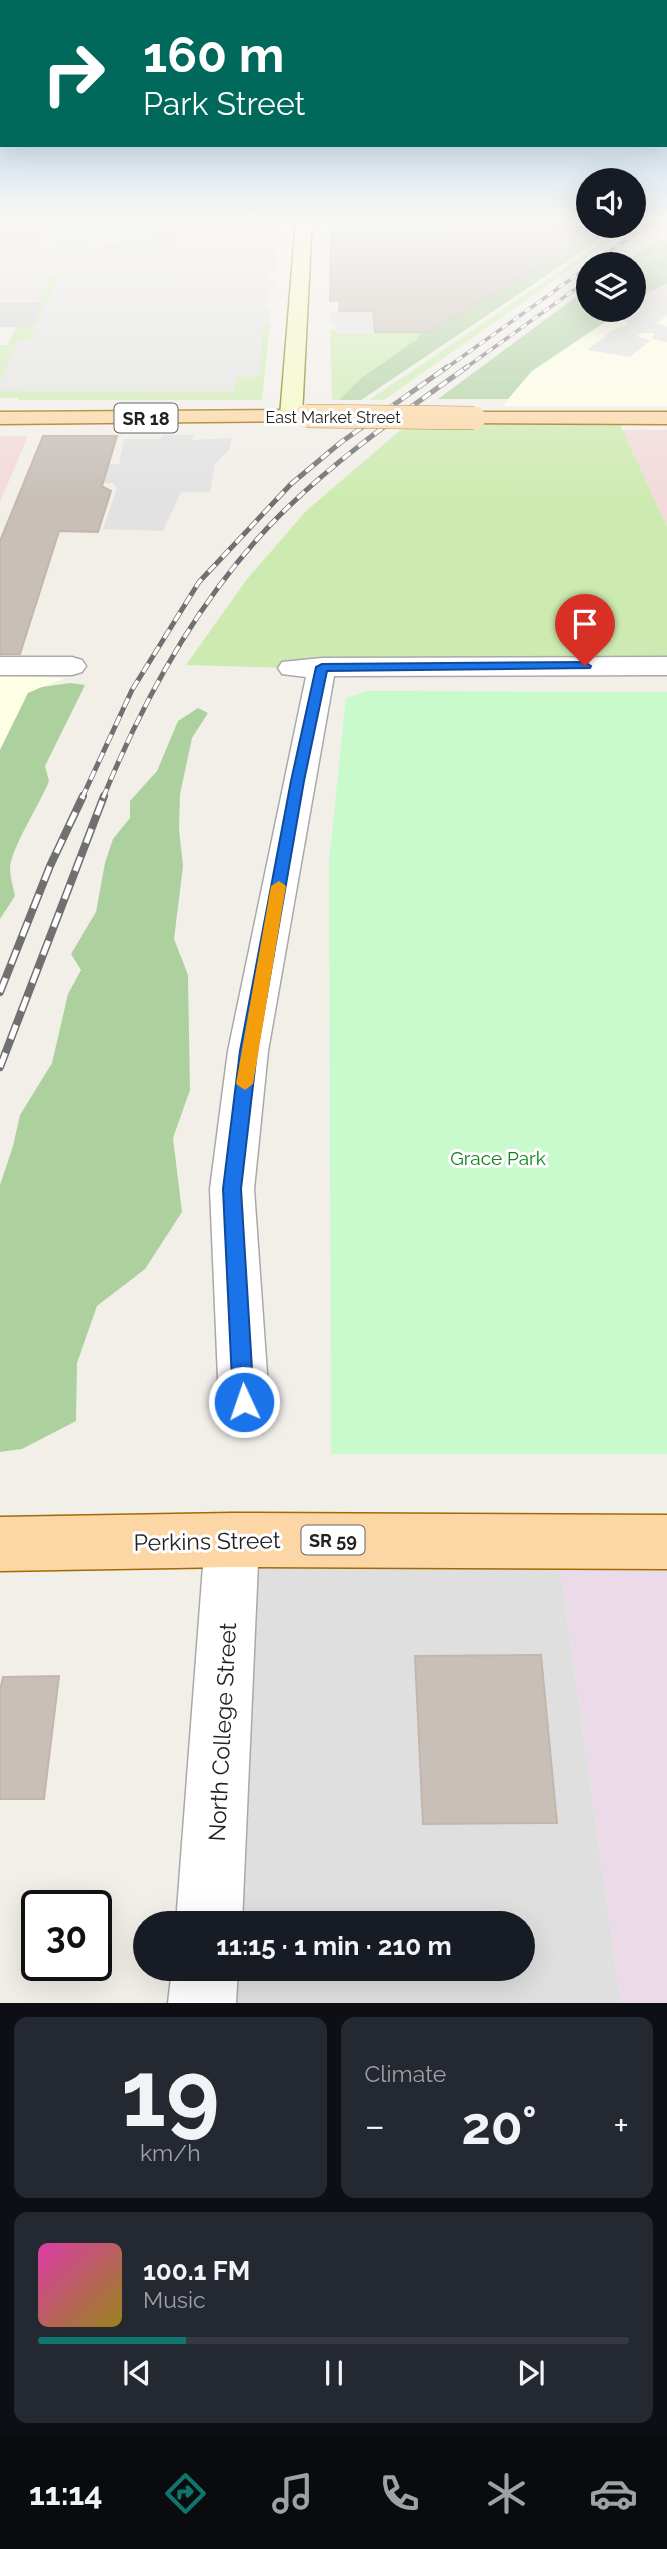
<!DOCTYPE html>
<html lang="en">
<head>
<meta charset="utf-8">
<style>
  :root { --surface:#171b24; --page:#242831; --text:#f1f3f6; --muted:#9ea1a6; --line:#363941; --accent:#0f766e }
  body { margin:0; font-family:Raleway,sans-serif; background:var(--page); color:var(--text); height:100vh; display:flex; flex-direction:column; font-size:26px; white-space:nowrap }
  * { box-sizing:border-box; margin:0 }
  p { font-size:23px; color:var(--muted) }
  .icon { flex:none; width:38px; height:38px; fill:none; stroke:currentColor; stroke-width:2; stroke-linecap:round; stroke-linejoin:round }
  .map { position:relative; height:2003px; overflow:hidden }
  .details { display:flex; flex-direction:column; gap:14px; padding:14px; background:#0d0f14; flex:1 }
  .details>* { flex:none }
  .banner { position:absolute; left:0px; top:0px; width:668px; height:147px; box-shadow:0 7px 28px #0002; background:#00695c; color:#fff; overflow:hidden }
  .tools { position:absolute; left:576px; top:168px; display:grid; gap:14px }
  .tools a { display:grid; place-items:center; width:70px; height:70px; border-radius:50%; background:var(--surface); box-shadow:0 7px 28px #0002; font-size:35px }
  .speed { position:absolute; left:21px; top:1890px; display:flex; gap:14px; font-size:35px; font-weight:700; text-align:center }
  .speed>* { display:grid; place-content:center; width:91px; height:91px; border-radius:50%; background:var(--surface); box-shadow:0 7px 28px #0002; line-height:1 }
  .speed .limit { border:4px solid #111; border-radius:10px; background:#fff; color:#111 }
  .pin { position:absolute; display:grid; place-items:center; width:60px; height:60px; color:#fff; margin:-72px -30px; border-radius:50% 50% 50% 0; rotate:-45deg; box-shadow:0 0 7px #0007 }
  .pin .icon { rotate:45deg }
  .me { position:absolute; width:77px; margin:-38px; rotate:357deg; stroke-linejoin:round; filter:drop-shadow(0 0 5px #0008) }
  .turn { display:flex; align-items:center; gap:24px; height:147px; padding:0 28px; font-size:32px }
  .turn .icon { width:91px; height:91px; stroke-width:2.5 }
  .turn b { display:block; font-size:49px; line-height:60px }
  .big { font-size:52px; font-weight:700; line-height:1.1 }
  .details .tile { flex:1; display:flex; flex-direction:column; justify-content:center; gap:10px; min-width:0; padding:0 24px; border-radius:14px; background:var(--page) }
  .details .dial { align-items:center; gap:0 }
  .dial b { font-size:91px; line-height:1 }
  .song { display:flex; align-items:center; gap:21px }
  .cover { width:84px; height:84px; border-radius:10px; background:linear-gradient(135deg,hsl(320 70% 55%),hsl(50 70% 35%)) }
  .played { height:7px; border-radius:4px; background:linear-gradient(90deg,var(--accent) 25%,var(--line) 25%) }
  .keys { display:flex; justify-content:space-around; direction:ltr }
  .heat { display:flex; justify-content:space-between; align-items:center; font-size:38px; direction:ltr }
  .details .tiles { flex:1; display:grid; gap:14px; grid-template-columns:1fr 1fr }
  .tile:last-child { grid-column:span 2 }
  .trip { position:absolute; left:133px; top:1911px; width:402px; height:70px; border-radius:35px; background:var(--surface); box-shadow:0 7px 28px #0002; font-weight:700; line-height:70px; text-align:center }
  .tab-bar { display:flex; height:112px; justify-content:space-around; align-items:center; background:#090b0e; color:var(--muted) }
  .tab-bar .icon { width:49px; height:49px }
  .tab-bar .on { color:var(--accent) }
  .tab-bar b { font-size:32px; color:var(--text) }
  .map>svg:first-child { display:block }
  .residential { fill:#e0dfdf }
  .commercial { fill:#f2dad9 }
  .industrial { fill:#ebdbe8 }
  .education { fill:#ffffe5 }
  .religious { fill:#d0d0d0 }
  .grass { fill:#cdebb0 }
  .forest { fill:#add19e }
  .park { fill:#c8facc }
  .parking { fill:#e2e2e2 }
  .building { fill:#c7bfb8; stroke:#c4b6ab; stroke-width:2 }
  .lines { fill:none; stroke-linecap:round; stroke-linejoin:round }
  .street-casing { stroke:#a9a9a9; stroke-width:3 }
  .secondary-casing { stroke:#707d05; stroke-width:3 }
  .primary-casing { stroke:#a06b00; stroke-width:3 }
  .street { fill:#fff; fill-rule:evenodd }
  .secondary { fill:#f7fabf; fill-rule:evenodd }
  .primary { fill:#fcd6a4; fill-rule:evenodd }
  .rail-far2-casing { stroke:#707070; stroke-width:3.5 }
  .rail-far1-casing { stroke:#707070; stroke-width:5 }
  .rail-casing { stroke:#707070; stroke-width:8 }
  .rail-far2 { stroke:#fff; stroke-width:2.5; stroke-dasharray:7; stroke-linecap:butt }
  .rail-far1 { stroke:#fff; stroke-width:3.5; stroke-dasharray:10; stroke-linecap:butt }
  .rail { stroke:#fff; stroke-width:5; stroke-dasharray:15; stroke-linecap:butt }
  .primary-bridge-casing { stroke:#a06b00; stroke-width:24; stroke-linecap:butt }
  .primary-bridge { stroke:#fcd6a4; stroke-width:23 }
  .route { fill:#1a73e8; stroke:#114b97; stroke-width:2 }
  .slow { fill:#f59e0b }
  .labels { text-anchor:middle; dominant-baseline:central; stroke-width:6; stroke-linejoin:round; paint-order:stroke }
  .far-street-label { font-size:16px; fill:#222; stroke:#fff }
  .shield { fill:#fff; stroke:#646464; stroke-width:2 }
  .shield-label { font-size:18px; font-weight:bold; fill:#222 }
  .park-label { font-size:19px; fill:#0c8416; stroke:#fff }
  .near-street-label { font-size:23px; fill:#222; stroke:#fff }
</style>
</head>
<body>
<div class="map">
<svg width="667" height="2003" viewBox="0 0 667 2003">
  <rect width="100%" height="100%" fill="#f2efe9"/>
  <!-- residential -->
  <polygon class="residential" points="252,1566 560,1566 621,2003 227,2003 229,1969 523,1969 523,1923 231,1923"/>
  <!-- commercial -->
  <g class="commercial">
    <polygon points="622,430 667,430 667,527 626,438"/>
    <polygon points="0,436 28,436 0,502"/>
  </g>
  <!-- industrial -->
  <polygon class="industrial" points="560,1566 667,1567 667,2003 621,2003"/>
  <!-- education -->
  <g class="education">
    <polygon points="667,284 667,406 502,406 532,371 611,318 619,310 634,310 634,300"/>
    <polygon points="0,676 65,678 28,693 0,750"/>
  </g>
  <!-- religious -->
  <g class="religious">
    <polygon points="0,220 182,220 174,248 107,249 102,247 104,245 124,235 107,234 92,227 91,234 57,247 65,227 48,232 37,248 19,248 15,247 15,244 0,244"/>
    <polygon points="0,302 44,302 32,327 0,327"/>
  </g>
  <!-- grass -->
  <g class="grass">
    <polygon points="330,220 464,220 464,222 442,222 445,231 331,232"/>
    <polygon points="627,226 632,226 384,400 369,400"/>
    <polygon points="95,227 110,227 109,231 155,231 153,239 160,245 157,248 109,247 110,244 121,243 124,235 111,234"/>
    <polygon points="63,233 90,233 91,234 86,246 63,249 55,245"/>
    <polygon points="49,275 171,275 171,278 59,278 30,340 19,340 0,382 0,345 7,345 16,327 32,327 44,303 37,302"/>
    <polygon points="263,325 270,325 262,400 18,400 18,398 0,398 0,391 234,392 236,377 261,350"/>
    <polygon points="330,330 336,330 336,334 421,332 416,340 361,378 339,400 332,400"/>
    <polygon points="416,417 617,418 667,527 667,666 292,668 186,665 247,579 307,510"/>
  </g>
  <!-- forest -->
  <g class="forest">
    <polygon points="607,226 620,226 361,400 339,400 361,378 416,340 421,332 429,332 474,305 473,301 484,301 484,293 492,292"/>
    <polygon points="657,239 667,241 667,284 634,300 634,264 621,264"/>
    <polygon points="588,288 588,310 619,310 611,318 532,371 508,399 438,399"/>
    <path d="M70,683l15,2 -40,81 4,15c-8,21 -38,67 -39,87 0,8 3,19 5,28l-15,23v-169l28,-57 14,-6z"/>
    <polygon points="198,708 208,713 192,738 180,794 179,829 183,866 174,939 188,975 190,1090 173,1138 182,1212 145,1269 97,1306 77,1363 76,1421 22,1449 0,1452 0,1185 13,1146 20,1115 52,1063 68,994 81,970 71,954 96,912 105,863 113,839 130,818 130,801 157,771 178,721"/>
  </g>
  <!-- park -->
  <polygon class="park" points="368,691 667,692 667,1454 331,1454 329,862 346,698"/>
  <!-- parking -->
  <g class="parking">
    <polygon points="208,220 280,220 279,227 218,228 209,230 208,233 216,234 216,238 278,236 274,275 269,275 269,282 274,282 274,289 269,290 266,310 271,310 270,325 263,325 259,377 237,377 234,392 0,391 0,382 19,340 30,340 59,278 171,276 50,275 38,301 0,300 0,244 16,244 15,247 19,248 37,248 48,232 66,227 56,246 63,249 79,248 87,245 92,227 107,234 125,234 121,244 105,244 102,247 105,248 176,249 179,245 175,244 179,228 206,228"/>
    <polygon points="667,284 667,315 657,323 667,327 667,342 652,339 654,333 641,333 636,336 651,340 630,357 587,350 613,330 628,325 627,321 611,318 619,310 634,310 634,300"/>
    <polygon points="330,311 373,311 375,332 336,334 335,323 330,322"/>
    <polygon points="163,435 194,435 191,440 232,438 229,450 215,464 210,492 181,492 163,531 103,529 117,488 113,483 58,484 68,464 119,464 124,439 159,439"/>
  </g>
  <!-- building -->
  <g class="building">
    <polygon points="466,224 607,226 429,332 375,332 373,311 339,311 340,301 330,301 331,233 468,232"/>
    <polygon points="43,436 117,436 102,486 111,491 98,532 59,531 20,654 0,654 0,541"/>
    <polygon points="541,1655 557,1823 423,1824 415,1656"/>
    <polygon points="59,1676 44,1799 0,1799 0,1690 3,1677"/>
  </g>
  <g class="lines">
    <defs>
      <g id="street">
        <polygon points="0,657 72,657 82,660 86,666 82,672 72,675 0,675"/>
        <polygon points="667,657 667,675 334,676 268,1051 254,1189 269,1402 262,1418 244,1425 226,1418 219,1402 210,1189 228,1051 306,677 282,674 278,668 282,662 322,658"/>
        <polygon points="232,1513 251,1521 259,1540 242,1923 176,1923 205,1540 213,1521"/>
        <polygon points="172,1969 238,1969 236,2003 168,2003"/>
      </g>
      <polygon id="secondary" points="296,220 312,220 302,416 299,421 283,421 280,416"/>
      <g id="primary">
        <polygon points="306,410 314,411 317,416 314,421 0,424 0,412"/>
        <polygon points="474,412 667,412 667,424 466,423 463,418 466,413"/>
        <polygon points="232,1513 667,1515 667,1569 232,1567 0,1571 0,1517"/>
      </g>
    </defs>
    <!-- street casing -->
    <use href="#street" class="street-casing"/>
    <!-- secondary casing -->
    <use href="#secondary" class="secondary-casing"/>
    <!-- primary casing -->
    <use href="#primary" class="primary-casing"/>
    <!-- street -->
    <use href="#street" class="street"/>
    <!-- secondary -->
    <use href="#secondary" class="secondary"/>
    <!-- primary -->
    <use href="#primary" class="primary"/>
    <defs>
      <g id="rail-far2">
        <polyline points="592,264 654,220"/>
        <polyline points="445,369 588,267"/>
        <polyline points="464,369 588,280"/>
      </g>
      <g id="rail-far1">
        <polyline points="82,798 132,690 199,582 291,484 340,443 447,367"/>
        <path d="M103,798c41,-100 97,-201 173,-279 57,-58 125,-105 191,-152"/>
      </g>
      <g id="rail">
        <polyline points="0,992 50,866 83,796"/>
        <polyline points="0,1067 104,796"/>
      </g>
    </defs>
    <!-- rail-far2 casing -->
    <use href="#rail-far2" class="rail-far2-casing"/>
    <!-- rail-far1 casing -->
    <use href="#rail-far1" class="rail-far1-casing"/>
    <!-- rail casing -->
    <use href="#rail" class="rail-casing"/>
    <!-- rail-far2 -->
    <use href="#rail-far2" class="rail-far2"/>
    <!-- rail-far1 -->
    <use href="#rail-far1" class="rail-far1"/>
    <!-- rail -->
    <use href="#rail" class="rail"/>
    <defs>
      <polyline id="primary-bridge" points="306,416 474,418"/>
    </defs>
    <!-- primary-bridge casing -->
    <use href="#primary-bridge" class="primary-bridge-casing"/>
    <!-- primary-bridge -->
    <use href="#primary-bridge" class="primary-bridge"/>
  </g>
  <!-- sky -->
  <linearGradient id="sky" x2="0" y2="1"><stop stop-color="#8fc0e4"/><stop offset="0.44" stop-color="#f9f8f5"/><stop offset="1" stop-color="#f9f8f5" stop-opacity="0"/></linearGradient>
  <rect width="667" height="501" fill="url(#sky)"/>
  <!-- route -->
  <polygon class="route" points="585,662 591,666 590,668 327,671 304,781 257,1051 241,1189 254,1402 251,1408 244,1411 236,1408 233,1402 223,1189 240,1051 291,781 316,667 322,664"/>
  <!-- slow -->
  <polygon class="slow" points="279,881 286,886 253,1084 245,1090 236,1084 271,886"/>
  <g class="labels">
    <!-- far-street labels -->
    <g class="far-street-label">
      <text x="333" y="417">East Market Street</text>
    </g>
    <!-- shield labels -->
    <g class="shield">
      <rect x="114.5" y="403.5" width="63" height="29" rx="5"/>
      <rect x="301.5" y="1525.5" width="63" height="29" rx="5"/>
    </g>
    <g class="shield-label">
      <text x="146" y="418">SR 18</text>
      <text x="333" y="1540">SR 59</text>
    </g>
    <!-- park labels -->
    <g class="park-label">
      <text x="498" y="1158">Grace Park</text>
    </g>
    <!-- near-street labels -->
    <g class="near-street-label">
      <text transform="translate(207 1541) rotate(-1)">Perkins Street</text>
      <text transform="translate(222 1732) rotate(-87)">North College Street</text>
    </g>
  </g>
</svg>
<div class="tools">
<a><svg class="icon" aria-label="sound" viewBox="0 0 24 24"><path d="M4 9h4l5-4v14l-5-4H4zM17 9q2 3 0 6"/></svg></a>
<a><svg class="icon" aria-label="layers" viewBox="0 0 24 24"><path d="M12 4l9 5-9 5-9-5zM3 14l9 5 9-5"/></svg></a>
</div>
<div class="speed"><div class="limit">30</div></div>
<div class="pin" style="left:585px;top:666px;background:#d93025"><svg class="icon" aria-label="arrive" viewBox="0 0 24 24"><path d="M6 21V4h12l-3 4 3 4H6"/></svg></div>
<svg class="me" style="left:244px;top:1402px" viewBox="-20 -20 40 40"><circle r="17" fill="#1a73e8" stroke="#fff" stroke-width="3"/><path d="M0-11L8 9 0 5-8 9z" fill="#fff"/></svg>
<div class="trip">11:15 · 1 min · 210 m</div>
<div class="banner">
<div class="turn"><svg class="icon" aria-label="right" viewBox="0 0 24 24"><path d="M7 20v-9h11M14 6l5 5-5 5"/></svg><div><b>160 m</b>Park Street</div></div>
</div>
</div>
<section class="details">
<div class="tiles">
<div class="tile dial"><b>19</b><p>km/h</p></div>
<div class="tile"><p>Climate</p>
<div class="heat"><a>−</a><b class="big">20°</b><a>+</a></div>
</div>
<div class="tile">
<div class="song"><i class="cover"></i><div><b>100.1 FM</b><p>Music</p></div></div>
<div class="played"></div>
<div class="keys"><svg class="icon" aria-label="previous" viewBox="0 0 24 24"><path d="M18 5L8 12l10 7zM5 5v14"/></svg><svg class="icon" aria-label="pause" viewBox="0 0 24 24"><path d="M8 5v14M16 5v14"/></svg><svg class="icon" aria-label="next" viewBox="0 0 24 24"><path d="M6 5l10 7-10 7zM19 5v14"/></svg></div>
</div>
</div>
</section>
<nav class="tab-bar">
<b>11:14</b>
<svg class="icon on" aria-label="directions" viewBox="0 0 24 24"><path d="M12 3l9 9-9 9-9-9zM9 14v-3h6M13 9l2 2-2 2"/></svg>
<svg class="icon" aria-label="music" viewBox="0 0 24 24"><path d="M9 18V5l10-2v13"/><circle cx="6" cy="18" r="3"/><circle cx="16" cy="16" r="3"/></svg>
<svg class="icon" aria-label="phone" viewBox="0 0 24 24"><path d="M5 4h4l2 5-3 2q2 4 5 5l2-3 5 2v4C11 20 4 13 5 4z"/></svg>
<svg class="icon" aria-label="climate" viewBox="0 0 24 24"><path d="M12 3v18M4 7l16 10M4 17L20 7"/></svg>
<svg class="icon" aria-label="car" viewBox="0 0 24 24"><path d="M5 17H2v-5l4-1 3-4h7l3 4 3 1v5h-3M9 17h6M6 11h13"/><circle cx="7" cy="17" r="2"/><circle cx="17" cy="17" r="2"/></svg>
</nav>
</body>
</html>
